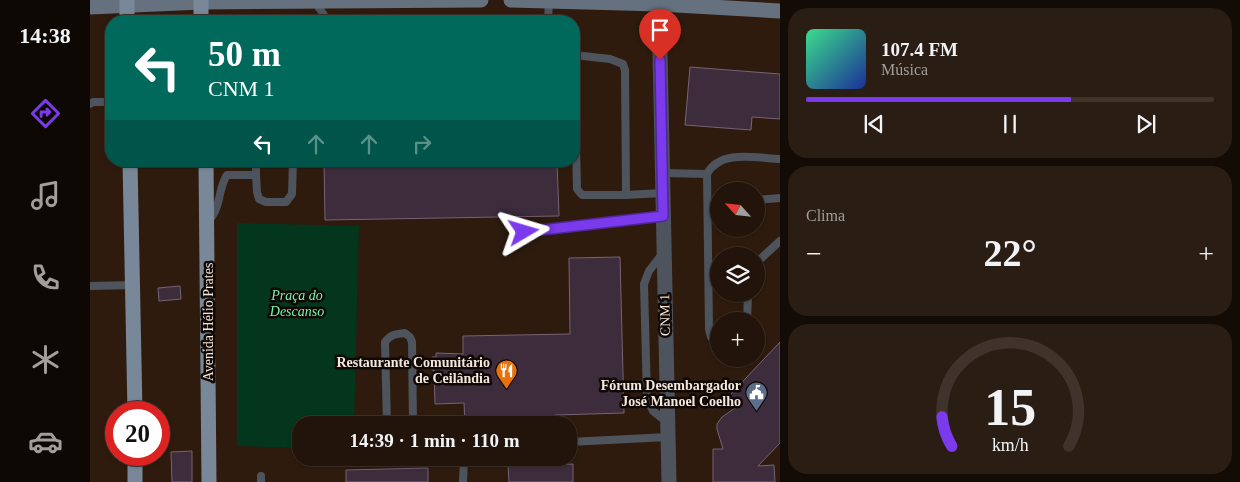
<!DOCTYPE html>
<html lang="pt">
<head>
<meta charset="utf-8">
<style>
  :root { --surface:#22140a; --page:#2a1d13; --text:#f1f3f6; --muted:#a29e9c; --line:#3f332b; --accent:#7c3aed }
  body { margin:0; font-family:Georgia,serif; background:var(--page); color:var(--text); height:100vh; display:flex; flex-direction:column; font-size:19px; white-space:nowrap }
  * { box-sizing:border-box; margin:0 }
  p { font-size:16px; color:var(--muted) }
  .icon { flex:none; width:28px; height:28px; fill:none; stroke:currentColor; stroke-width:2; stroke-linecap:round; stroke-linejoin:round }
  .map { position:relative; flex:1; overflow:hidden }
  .details { display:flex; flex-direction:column; gap:8px; padding:8px; background:#130b06; width:460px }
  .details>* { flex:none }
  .hud { position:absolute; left:15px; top:15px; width:475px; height:152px; border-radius:20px; box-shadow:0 1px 4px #0004,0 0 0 1px var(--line); background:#00695c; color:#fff; overflow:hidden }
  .needle { width:32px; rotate:297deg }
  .fabs { position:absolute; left:620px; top:182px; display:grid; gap:10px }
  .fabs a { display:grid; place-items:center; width:55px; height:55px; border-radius:50%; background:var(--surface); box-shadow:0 1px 4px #0004,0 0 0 1px var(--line); font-size:25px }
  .speed { position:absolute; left:15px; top:401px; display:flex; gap:10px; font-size:25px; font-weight:700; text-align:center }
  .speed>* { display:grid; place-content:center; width:65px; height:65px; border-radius:50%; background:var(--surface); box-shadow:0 1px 4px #0004,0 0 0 1px var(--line); line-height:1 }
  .speed .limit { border:8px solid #d22; background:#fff; color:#111 }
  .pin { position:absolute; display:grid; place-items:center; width:42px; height:42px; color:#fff; margin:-51px -21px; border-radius:50% 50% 50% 0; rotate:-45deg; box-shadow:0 0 5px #0007 }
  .pin .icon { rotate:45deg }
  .me { position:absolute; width:55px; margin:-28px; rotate:83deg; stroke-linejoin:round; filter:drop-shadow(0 0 4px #0008) }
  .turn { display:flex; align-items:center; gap:18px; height:105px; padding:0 20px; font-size:22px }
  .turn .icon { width:65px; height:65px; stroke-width:2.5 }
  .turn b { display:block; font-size:35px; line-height:42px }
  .lanes { display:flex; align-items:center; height:48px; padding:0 20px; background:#0003; justify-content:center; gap:25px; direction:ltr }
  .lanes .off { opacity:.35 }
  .big { font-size:38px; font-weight:700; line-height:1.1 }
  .details .tile { flex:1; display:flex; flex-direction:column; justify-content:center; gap:8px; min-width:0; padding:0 18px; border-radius:20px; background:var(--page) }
  .details .dial { align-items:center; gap:0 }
  .dial svg { height:130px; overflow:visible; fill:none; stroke:var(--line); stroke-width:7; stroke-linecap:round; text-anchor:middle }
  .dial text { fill:var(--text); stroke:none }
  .song { display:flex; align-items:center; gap:15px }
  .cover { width:60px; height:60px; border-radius:8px; background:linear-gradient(135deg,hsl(150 70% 55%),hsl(230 70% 35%)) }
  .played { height:5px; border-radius:2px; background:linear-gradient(90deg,var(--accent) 65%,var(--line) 65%) }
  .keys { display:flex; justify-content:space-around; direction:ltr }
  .heat { display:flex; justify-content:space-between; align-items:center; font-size:28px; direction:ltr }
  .trip { position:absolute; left:202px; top:416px; width:285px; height:50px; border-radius:20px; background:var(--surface); box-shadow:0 1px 4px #0004,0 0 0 1px var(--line); font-weight:700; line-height:50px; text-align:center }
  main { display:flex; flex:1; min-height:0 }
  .tabs { display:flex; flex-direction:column; width:90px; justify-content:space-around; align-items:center; background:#0e0804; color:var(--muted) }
  .tabs .icon { width:35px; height:35px }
  .tabs .active { color:var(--accent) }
  .tabs b { font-size:22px; color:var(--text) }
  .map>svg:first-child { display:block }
  .green { fill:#03361c }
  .building { fill:#3d2c3c; stroke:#766376 }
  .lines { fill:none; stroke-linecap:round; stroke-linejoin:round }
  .lane { stroke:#4d545d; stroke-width:8 }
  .street { stroke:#4d545d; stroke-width:15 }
  .secondary { stroke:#65717f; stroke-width:15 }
  .primary { stroke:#788899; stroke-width:15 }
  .route-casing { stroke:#51269a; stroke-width:12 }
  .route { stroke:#7c3aed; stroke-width:9 }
  .labels { text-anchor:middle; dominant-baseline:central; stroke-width:5; stroke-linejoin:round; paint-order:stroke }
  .park-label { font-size:14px; font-style:italic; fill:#79f5ab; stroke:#100804 }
  .street-label { font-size:14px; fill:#f4e7de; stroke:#100804 }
  .poi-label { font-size:14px; font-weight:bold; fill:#f4e7de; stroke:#100804; text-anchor:end }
</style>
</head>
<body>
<main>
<nav class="tabs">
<b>14:38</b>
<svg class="icon active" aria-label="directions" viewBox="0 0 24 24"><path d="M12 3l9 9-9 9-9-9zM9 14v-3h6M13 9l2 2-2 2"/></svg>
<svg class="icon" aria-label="music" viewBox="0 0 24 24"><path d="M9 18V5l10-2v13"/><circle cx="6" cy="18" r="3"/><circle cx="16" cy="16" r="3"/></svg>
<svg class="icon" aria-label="phone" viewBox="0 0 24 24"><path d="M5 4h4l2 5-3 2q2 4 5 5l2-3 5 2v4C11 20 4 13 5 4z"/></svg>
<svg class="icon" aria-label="climate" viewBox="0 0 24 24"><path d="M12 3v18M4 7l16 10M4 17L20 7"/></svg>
<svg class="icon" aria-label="car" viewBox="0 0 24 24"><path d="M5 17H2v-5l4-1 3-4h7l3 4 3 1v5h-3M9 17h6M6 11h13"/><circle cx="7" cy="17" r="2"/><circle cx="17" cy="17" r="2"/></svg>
</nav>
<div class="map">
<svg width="690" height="482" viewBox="0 0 690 482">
  <rect width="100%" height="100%" fill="#2e1b0e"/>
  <!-- green -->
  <polygon class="green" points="147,223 269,226 264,425 211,425 211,448 147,446"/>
  <!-- building -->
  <g class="building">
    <polygon points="600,67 690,74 690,119 662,117 661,130 595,125"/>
    <polygon points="234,161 467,161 469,216 235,220"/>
    <polygon points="530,257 534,413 465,415 465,425 375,425 374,403 345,404 344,370 342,370 342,357 346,357 346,353 373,354 373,336 480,334 479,258"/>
    <polygon points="90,286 91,299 69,301 68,288"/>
    <polygon points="690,342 690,443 668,466 684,465 685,482 623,482 623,449 633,449 627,429 627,424 632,417 648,406 639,396"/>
    <polygon points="102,451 102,482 82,482 81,452"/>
    <polygon points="483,464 483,482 419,482 418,466"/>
    <polygon points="338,468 338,482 256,482 256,470"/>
  </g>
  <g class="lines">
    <!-- lane -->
    <g class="lane">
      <polyline points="225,2 234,15 236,21"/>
      <polyline points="458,21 459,2"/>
      <polygon points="484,55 520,59 533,64 535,70 536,195 492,195 487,189"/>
      <polyline points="0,104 3,102 21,102"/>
      <polyline points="166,161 166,175"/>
      <polyline points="572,173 617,174"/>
      <polyline points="536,195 572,193"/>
      <polyline points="666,200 690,198"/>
      <polyline points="618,203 629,203"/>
      <path d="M117,222c15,-13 10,-32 20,-47h29l1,17 2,7 7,3h20l6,-8 1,-33"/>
      <polyline points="434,232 573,216"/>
      <polyline points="573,253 559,271 554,284 557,398 563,411 577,422"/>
      <polyline points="666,263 690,241"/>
      <polyline points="0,286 43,285"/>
      <polyline points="657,321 658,294"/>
      <path d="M629,339l-8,-2 -2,-8 -2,-155c13,-25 49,-16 73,-15"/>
      <path d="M297,425l-2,-83c6,-8 11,-8 20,-9l5,4 2,5 1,83"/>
      <polyline points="479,442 578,437"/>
      <polyline points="171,476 171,482"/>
      <polyline points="373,482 374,458"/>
    </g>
    <!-- street -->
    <polyline class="street" points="569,4 579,482"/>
    <!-- secondary -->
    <g class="secondary">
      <polyline points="421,0 569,4 690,11"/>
      <polyline points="0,7 111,2 391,0"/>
    </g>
    <!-- primary -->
    <g class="primary">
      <polyline points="37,0 37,21"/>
      <polyline points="111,0 111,21"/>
      <polyline points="40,161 45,412"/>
      <polyline points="116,161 119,482"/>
      <polyline points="45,455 45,482"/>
    </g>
  </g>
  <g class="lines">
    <defs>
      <polyline id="route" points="434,232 573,216 570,60"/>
    </defs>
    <!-- route casing -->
    <use href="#route" class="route-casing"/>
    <!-- route -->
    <use href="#route" class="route"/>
  </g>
  <!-- icons -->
  <defs>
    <symbol id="restaurant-pin" viewBox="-11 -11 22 30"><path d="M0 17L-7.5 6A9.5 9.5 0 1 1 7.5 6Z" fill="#e8710a" stroke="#100804"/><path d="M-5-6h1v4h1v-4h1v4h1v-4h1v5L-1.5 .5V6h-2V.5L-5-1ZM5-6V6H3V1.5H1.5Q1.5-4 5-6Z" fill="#fff"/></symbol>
    <symbol id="civic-pin" viewBox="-11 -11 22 30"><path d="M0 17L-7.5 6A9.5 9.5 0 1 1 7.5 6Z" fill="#5c6f8a" stroke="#100804"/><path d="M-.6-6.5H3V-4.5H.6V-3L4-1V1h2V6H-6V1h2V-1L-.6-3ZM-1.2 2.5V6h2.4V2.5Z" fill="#fff"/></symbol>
  </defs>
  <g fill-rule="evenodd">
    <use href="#restaurant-pin" x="404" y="358" width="25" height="34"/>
    <use href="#civic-pin" x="654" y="380" width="25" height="34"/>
  </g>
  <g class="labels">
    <!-- park labels -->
    <g class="park-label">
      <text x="207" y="295">Praça do<tspan x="207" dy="16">Descanso</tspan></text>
    </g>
    <!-- street labels -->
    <g class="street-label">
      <text transform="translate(575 315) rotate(-91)">CNM 1</text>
      <text transform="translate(118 322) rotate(-90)">Avenida Hélio Prates</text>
    </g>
    <!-- poi labels -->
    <g class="poi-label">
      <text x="400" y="362">Restaurante Comunitário<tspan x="400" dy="16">de Ceilândia</tspan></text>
      <text x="651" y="385">Fórum Desembargador<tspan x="651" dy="16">José Manoel Coelho</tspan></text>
    </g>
  </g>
</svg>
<div class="fabs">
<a><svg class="needle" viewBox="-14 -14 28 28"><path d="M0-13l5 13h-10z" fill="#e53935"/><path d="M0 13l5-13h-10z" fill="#a29e9c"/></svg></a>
<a><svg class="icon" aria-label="layers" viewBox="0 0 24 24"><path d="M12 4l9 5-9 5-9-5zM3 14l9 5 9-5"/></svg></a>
<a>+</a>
</div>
<div class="speed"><div class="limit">20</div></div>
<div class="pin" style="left:570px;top:60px;background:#d93025"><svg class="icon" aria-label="arrive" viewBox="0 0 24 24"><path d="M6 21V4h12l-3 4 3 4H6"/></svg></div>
<svg class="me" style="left:434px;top:232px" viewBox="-20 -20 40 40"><path d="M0-17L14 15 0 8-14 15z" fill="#7c3aed" stroke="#fff" stroke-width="4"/></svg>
<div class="trip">14:39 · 1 min · 110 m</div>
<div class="hud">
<div class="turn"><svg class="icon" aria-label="left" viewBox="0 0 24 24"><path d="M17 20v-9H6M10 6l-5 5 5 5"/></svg><div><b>50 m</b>CNM 1</div></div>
<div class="lanes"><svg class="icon" aria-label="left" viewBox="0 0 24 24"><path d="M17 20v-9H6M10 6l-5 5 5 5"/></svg><svg class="icon off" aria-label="ahead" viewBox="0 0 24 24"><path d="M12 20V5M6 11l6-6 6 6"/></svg><svg class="icon off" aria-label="ahead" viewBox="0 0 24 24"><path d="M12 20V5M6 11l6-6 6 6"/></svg><svg class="icon off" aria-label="right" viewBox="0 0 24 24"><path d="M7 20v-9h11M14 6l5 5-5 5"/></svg></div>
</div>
</div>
<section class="details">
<div class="tile">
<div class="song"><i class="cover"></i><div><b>107.4 FM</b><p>Música</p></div></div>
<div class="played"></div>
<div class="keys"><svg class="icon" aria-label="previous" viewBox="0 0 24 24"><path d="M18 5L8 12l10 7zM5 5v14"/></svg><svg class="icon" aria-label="pause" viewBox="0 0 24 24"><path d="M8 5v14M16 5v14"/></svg><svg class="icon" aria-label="next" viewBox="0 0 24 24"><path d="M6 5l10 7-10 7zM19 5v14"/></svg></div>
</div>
<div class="tile"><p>Clima</p>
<div class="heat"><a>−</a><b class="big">22°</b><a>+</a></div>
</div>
<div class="tile dial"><svg viewBox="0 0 100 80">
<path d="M14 69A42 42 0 1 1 86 69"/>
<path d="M14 69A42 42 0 0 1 8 51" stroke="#7c3aed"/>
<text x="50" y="56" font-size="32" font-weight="700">15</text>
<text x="50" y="72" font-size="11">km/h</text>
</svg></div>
</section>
</main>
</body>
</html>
